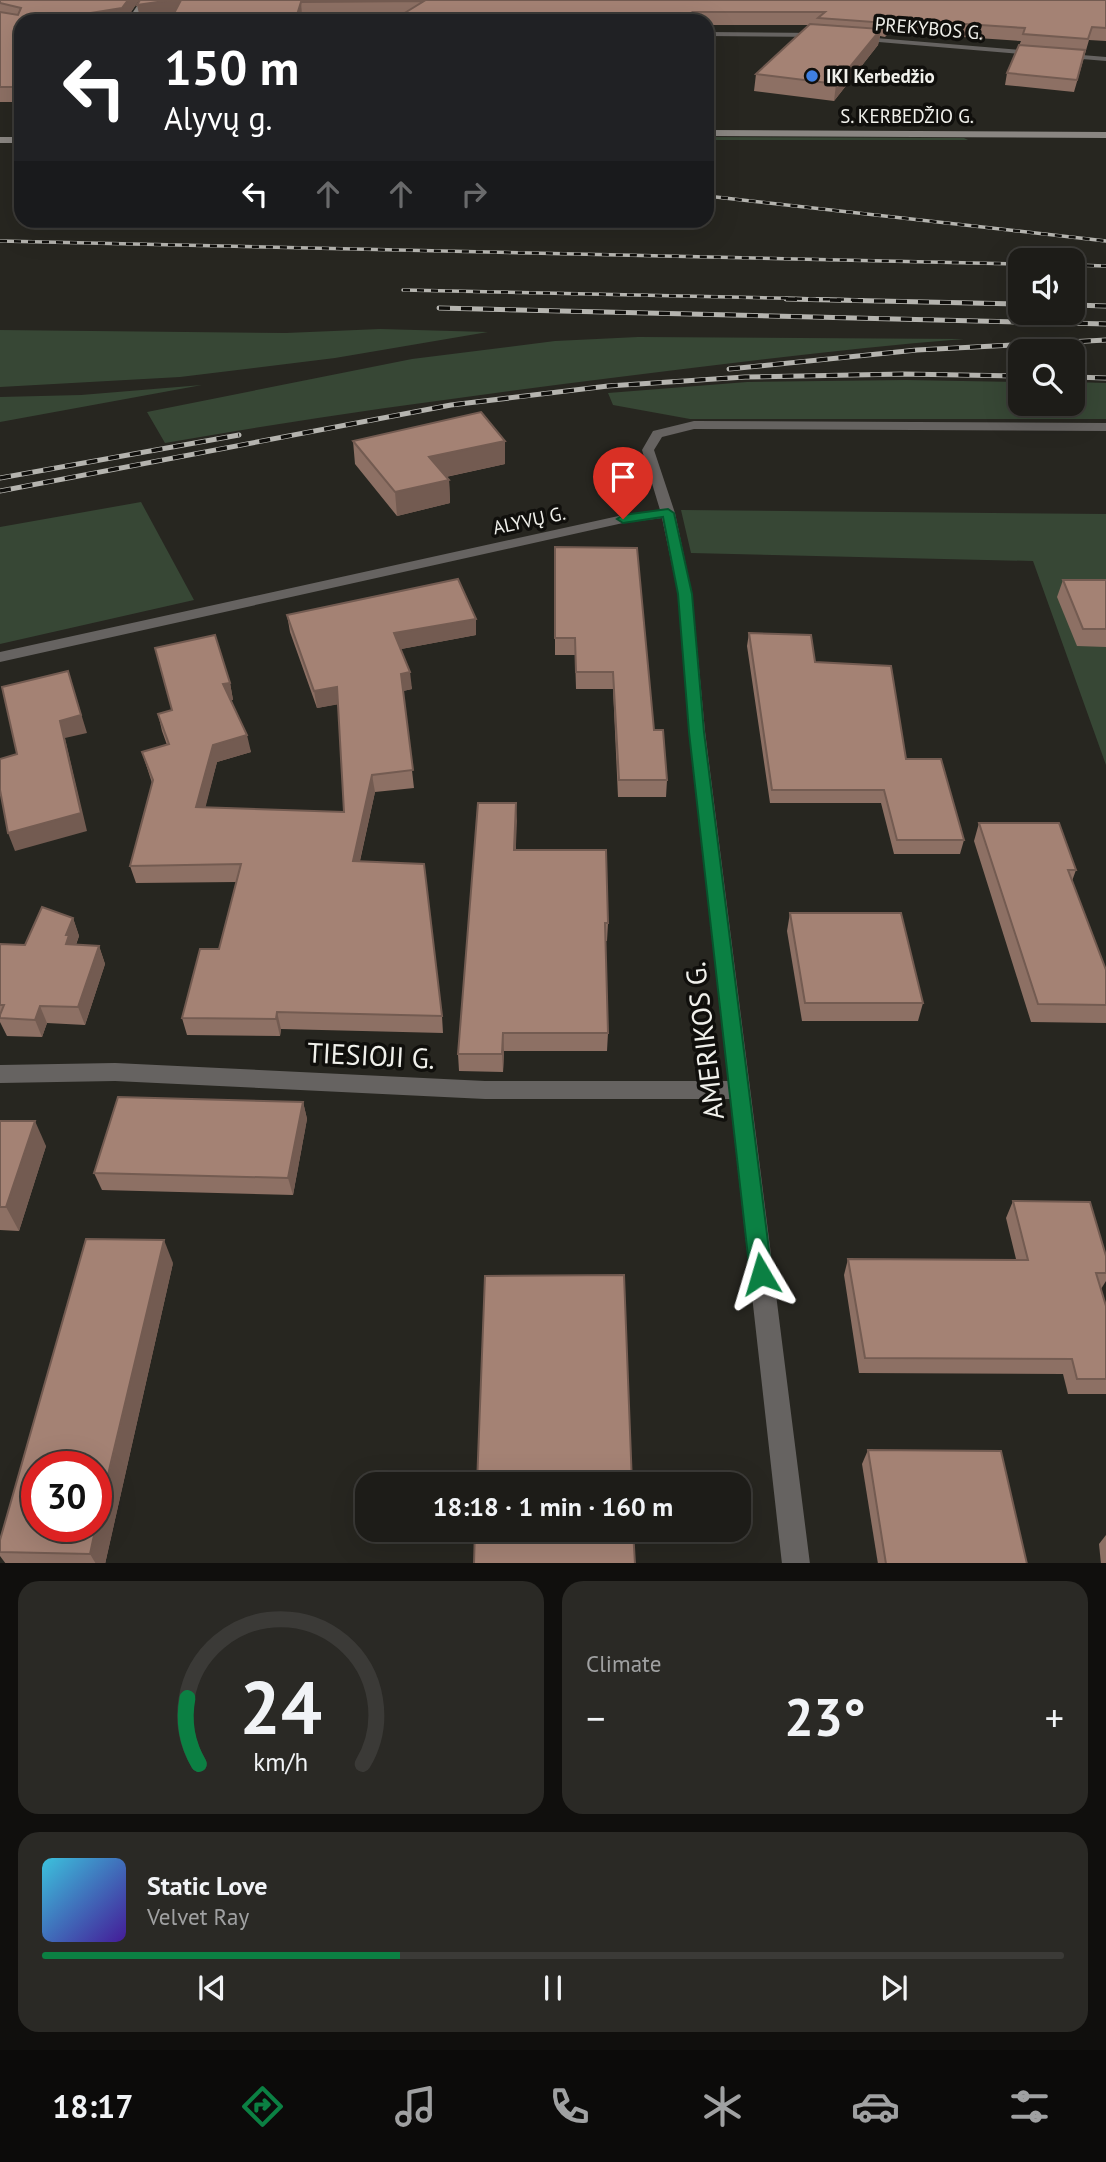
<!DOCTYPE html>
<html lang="en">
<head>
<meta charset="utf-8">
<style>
  :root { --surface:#1d1c18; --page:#2a2925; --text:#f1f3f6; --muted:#a0a1a2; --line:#3b3a37; --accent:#0b8043 }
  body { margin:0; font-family:"PT Sans",sans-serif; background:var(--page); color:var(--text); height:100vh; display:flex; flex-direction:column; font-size:26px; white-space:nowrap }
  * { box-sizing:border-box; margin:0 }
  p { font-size:23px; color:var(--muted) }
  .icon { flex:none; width:38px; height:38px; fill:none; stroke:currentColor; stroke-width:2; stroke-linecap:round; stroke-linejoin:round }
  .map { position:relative; height:1563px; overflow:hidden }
  .panel { display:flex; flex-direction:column; gap:18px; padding:18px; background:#100f0d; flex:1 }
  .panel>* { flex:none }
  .hud { position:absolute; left:14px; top:14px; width:700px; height:214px; border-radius:21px; box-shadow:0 7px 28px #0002,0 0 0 2px var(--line); background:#202124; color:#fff; overflow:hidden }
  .fabs { position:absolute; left:1008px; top:248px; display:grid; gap:14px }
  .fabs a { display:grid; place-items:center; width:77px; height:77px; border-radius:14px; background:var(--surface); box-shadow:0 7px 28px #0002,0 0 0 2px var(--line); font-size:35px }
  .speed { position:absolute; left:21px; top:1451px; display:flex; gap:14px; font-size:35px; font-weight:700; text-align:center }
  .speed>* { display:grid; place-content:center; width:91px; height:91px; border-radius:50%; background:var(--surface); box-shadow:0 7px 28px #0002,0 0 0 2px var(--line); line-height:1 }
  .speed .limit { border:10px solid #d22; background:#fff; color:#111 }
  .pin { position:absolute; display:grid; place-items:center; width:60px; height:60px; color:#fff; margin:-72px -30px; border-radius:50% 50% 50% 0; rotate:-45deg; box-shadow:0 0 7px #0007 }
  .pin .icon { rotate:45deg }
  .me { position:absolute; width:77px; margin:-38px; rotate:353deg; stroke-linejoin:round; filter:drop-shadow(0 0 5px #0008) }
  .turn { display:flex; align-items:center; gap:24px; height:147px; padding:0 35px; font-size:32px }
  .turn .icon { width:91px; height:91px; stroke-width:2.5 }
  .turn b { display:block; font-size:49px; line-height:60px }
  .lanes { display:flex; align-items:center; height:66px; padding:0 35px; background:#0003; justify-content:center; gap:35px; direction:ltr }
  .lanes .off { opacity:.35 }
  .big { font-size:52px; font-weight:800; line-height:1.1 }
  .panel .widget { flex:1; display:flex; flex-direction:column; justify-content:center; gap:10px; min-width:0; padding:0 24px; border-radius:21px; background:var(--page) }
  .panel .dial { align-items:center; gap:0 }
  .dial svg { height:182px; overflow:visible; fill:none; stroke:var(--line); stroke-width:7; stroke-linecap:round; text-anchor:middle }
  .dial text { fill:var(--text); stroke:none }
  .song { display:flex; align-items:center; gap:21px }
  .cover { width:84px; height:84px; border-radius:10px; background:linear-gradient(135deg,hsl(190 70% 55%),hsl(260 70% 35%)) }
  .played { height:7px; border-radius:4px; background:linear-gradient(90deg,var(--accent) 35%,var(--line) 35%) }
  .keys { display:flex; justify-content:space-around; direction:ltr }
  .heat { display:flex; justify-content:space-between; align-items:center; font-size:38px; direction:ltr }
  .panel .tiles { flex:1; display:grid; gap:18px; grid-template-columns:1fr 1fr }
  .widget:last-child { grid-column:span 2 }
  .trip { position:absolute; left:355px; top:1472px; width:396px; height:70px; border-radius:21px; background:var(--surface); box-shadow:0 7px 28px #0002,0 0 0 2px var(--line); font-weight:800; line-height:70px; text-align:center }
  .menu { display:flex; height:112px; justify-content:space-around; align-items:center; background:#0c0b0a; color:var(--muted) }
  .menu .icon { width:49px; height:49px }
  .menu .current { color:var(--accent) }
  .menu b { font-size:32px; color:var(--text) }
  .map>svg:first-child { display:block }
  .green { fill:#374735 }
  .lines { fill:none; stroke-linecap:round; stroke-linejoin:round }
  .minor { fill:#666361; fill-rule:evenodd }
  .secondary { fill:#8a8682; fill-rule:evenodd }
  .rail-far1-casing { stroke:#b5b4af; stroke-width:3.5 }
  .rail-casing { stroke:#b5b4af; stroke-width:5 }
  .rail-far1 { stroke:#100f0c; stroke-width:2.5; stroke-dasharray:7; stroke-linecap:butt }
  .rail { stroke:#100f0c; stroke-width:3.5; stroke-dasharray:11; stroke-linecap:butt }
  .wall { fill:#8d7064 }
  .shaded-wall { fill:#735b51 }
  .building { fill:#a48274; stroke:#735b51; stroke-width:2 }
  .route { fill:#0b8043; stroke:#07532c; stroke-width:2 }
  .shop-dot { fill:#3f7fe0; stroke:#100f0c; stroke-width:2.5 }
  .labels { text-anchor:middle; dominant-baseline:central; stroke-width:7; stroke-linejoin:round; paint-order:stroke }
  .far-street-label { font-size:19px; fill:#f0f0eb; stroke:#100f0c }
  .far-poi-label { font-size:19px; font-weight:bold; fill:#f0f0eb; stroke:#100f0c; text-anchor:start }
  .near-street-label { font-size:28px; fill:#f0f0eb; stroke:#100f0c }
</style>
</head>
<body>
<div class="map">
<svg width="1106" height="1564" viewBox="0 0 1106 1564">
  <rect width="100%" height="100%" fill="#272620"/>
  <!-- green -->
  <g class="green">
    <polygon points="707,137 964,138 968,140 707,140"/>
    <polygon points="380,329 488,332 335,358 180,377 0,387 0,330 286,333"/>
    <path d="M638,337l326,2c-118,9 -236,25 -353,39 -149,19 -298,39 -446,65l-18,-31 265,-53 143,-18z"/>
    <polygon points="906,380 1020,382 1020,404 1073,404 1073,382 1106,383 1106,419 690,419 613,405 608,393 747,382"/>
    <polygon points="202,385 0,422 0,397 81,395"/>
    <polygon points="141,502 194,600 0,644 0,527"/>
    <polygon points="681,510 1106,514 1106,765 1033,561 691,553"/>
  </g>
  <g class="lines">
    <!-- minor -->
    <g class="minor">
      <polygon points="707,32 820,33 824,35 820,37 707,36"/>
      <polygon points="852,36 1106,57 1106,61 855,40"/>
      <polygon points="694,421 1106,423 1106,431 694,429 662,437 654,450 675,513 692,594 705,731 810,1564 782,1564 730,1099 485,1099 115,1081 0,1083 0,1065 115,1063 485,1081 728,1081 689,731 678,594 662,518 623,523 0,662 0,652 623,515 660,510 642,450 653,431"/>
    </g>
    <!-- secondary -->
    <g class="secondary">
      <polygon points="141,0 147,0 135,21 127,21"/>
      <polygon points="707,130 1106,132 1106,138 707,136"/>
      <rect x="0" y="137" width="21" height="6"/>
    </g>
    <defs>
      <g id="rail-far1">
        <polyline points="707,196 1106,241"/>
        <polyline points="0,241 1020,264"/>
        <polyline points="1073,265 1106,266"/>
        <polyline points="403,290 863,300"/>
      </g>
      <g id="rail">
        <polyline points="786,299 1020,304"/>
        <polyline points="1073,305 1106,306"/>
        <polyline points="439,308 1106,324"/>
        <polyline points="729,369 917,350 1106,340"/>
        <polyline points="1073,377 1106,378"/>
        <polyline points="0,478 239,435"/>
        <polyline points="0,491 451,405 608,386 745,377 904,374 1020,376"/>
      </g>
    </defs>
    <!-- rail-far1 casing -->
    <use href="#rail-far1" class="rail-far1-casing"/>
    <!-- rail casing -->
    <use href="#rail" class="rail-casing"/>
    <!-- rail-far1 -->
    <use href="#rail-far1" class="rail-far1"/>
    <!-- rail -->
    <use href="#rail" class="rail"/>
  </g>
  <!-- wall -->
  <g class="wall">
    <polygon points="0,0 139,0 125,21 21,21 21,102 0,102"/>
    <polygon points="140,0 1106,0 1106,41 1089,40 1074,92 1005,85 1007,73 1021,41 889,32 885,37 880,36 878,45 834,101 754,91 756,74 809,25 707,25 707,21 402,21 403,14 302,15 175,12 140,18"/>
    <polygon points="353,441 505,464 446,477 449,480 450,503 397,516 355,464"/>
    <polygon points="555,547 654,730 667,780 666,797 618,797 613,689 576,689 575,655 555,655"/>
    <polygon points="1063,580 1106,580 1106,647 1077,646 1057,597"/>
    <polygon points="287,615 476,619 476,635 401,649 412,689 403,691 414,788 375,792 360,861 442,1016 443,1033 281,1029 280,1036 187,1035 182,1018 219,949 236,882 136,883 130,866 152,783 142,752 167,745 162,731 158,714 172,711 230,683 233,700 231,700 251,752 217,762 205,807 344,812 338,704 317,708 290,632"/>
    <polygon points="749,633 815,662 906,759 964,840 960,854 894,854 881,803 770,803 747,646"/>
    <polygon points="516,803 516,850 608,923 607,941 605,941 608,1033 607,1051 504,1051 503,1072 459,1071 458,1054"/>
    <polygon points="979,823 1076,870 1072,881 1106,970 1106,1023 1031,1022 974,841"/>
    <polygon points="790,913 923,1003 918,1021 802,1021 787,931"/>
    <polygon points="73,918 79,936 76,945 99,946 105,964 85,1025 47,1023 42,1037 7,1036 0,1022 0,944 25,945"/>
    <polygon points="303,1102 307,1119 293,1195 102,1190 94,1173"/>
    <polygon points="0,1121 46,1146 19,1231 0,1230"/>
    <polygon points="1013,1201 1106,1256 1106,1281 1101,1289 1106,1306 1106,1394 1068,1394 1063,1374 859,1373 844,1275 848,1259 1016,1259 1006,1218"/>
    <polygon points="173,1263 105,1564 6,1564 0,1556 0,1540"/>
    <polygon points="868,1450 1027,1564 878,1564 862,1464"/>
    <polygon points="1106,1535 1106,1564 1101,1564 1099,1544"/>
  </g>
  <!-- shaded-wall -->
  <g class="shaded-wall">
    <polygon points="128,0 139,0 125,21 83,21 91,13"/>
    <polygon points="171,0 183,0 185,11 140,18 137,5"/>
    <polygon points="301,2 302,15 301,21 295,21"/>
    <polygon points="891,19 889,32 885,37 887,23"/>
    <polygon points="881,29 878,45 834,101 836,84"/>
    <polygon points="505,441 505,464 431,480 429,457"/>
    <polygon points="449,480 450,503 397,516 395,492"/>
    <polygon points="476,619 476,635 396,650 394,633"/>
    <polygon points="68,671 87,733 65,738 87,831 15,851 8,833 60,721"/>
    <polygon points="410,672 412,689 403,691 401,674"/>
    <polygon points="230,683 233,700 227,701 223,684"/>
    <polygon points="337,687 340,704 317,708 314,691"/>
    <polygon points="247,735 251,752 217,762 201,825 196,807 213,745"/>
    <polygon points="372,775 375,792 356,878 353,861"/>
    <polygon points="516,803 517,821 515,868 514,850"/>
    <polygon points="73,918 79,936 74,949 66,944 66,935"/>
    <polygon points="99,946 105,964 85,1025 78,1007"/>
    <polygon points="40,1006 47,1023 42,1037 35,1020"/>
    <polygon points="277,1012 281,1029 280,1036 276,1019"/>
    <polygon points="503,1033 504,1051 503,1072 502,1054"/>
    <polygon points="303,1102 307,1119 293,1195 288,1178"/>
    <polygon points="35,1121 46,1146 19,1231 6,1207"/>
    <polygon points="164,1240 173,1263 105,1564 96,1564 90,1554"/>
  </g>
  <!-- building -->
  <g class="building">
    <polygon points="0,0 128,0 122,8 91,13 83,21 21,21 21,87 0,87 0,12 18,15 21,8 0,3"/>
    <polygon points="140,0 171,0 137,5"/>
    <polygon points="181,0 1106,0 1106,28 1092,27 1088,39 1023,34 1025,28 891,19 887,23 818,18 825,12 693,12 695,15 690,15 691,21 402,21 403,14 424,1 301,2 295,21 170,21"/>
    <polygon points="810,24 881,29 836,84 756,74"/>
    <polygon points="1019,45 1085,50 1077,80 1007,73"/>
    <polygon points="481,412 505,441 429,457 449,480 395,492 353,441"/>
    <polygon points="555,547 637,548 654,730 663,730 667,780 619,780 613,672 576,672 575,638 555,638"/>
    <polygon points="458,579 476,619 394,633 410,672 401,674 413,770 372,775 353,861 424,864 442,1016 277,1012 276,1019 182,1018 200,949 219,949 241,864 130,866 153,780 142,752 169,744 158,714 172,710 155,648 215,635 230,683 223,684 247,735 213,745 196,807 344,812 337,687 314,691 287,615"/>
    <polygon points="1063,580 1106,580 1106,629 1083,629"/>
    <polygon points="749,633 811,635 815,662 891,666 906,759 941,759 964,840 897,840 884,790 772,790"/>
    <polygon points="68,671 81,715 60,721 81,813 8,833 0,790 0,759 17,754 2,687"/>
    <polygon points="478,803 516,803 514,850 606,850 608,923 605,923 608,1033 503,1033 502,1054 458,1054"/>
    <polygon points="979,823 1059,823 1076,870 1068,870 1106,970 1106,1005 1038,1004"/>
    <polygon points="42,907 73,918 66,935 69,935 66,944 99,946 78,1007 40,1006 35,1020 0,1018 0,1015 4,1005 0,1005 0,944 25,945"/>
    <polygon points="790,913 901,913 923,1003 805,1003"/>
    <polygon points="118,1097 303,1102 288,1178 94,1173"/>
    <polygon points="0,1121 35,1121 6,1207 0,1207"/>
    <polygon points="1013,1201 1090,1202 1106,1256 1106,1273 1096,1273 1106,1306 1106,1379 1077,1379 1072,1359 865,1358 848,1259 1028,1260"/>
    <polygon points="86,1239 164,1240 96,1525 96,1466 37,1466 37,1526 96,1526 90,1554 0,1552 0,1540"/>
    <polygon points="624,1275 632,1484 477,1484 485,1276"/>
    <polygon points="868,1450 1001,1451 1027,1564 886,1564"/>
    <polygon points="475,1530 633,1530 635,1564 474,1564"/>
  </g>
  <!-- route -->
  <polygon class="route" points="668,509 674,513 692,594 704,732 772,1274 768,1281 761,1284 753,1281 750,1274 689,732 678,594 663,517 623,523 617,519 623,515"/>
  <!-- markers -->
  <circle class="shop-dot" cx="812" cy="76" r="7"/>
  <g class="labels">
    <!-- far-street labels -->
    <g class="far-street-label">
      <text transform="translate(929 28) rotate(5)">PREKYBOS G.</text>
      <text x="907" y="116">S. KERBEDŽIO G.</text>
      <text transform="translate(529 520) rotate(-12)">ALYVŲ G.</text>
    </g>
    <!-- far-poi labels -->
    <g class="far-poi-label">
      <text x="826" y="76">IKI Kerbedžio</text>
    </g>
    <!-- near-street labels -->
    <g class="near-street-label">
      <text transform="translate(704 1041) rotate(-97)">AMERIKOS G.</text>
      <text transform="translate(371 1055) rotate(3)">TIESIOJI G.</text>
    </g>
  </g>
</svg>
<div class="fabs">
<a><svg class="icon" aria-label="sound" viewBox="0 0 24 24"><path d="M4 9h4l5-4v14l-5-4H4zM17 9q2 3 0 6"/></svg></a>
<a><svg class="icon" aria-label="search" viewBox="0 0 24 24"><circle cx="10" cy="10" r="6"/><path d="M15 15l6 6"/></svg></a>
</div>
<div class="speed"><div class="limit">30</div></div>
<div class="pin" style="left:623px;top:519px;background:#d93025"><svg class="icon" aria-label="arrive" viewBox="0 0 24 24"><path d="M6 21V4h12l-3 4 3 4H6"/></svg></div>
<svg class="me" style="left:761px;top:1274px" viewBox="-20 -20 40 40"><path d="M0-17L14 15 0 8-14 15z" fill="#0b8043" stroke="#fff" stroke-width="4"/></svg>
<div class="trip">18:18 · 1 min · 160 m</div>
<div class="hud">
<div class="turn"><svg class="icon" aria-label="left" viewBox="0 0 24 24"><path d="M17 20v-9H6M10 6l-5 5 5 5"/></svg><div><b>150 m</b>Alyvų g.</div></div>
<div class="lanes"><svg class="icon" aria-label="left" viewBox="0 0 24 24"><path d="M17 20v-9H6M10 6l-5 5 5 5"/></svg><svg class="icon off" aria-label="ahead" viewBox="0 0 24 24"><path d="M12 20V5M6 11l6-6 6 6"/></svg><svg class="icon off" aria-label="ahead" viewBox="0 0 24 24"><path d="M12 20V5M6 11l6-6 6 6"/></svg><svg class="icon off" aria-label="right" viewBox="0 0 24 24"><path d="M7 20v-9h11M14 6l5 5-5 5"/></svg></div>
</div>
</div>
<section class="panel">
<div class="tiles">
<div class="widget dial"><svg viewBox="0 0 100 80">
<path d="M14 69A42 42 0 1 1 86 69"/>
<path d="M14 69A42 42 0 0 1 9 40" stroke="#0b8043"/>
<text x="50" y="56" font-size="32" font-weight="700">24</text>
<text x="50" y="72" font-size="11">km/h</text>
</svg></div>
<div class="widget"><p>Climate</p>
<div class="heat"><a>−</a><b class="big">23°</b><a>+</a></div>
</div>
<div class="widget">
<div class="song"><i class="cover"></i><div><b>Static Love</b><p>Velvet Ray</p></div></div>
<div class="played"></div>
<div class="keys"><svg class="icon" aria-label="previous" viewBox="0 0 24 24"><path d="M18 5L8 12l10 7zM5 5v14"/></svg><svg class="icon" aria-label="pause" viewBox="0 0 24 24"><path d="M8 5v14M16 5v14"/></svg><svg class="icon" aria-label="next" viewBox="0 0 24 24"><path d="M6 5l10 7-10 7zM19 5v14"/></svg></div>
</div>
</div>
</section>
<nav class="menu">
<b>18:17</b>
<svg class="icon current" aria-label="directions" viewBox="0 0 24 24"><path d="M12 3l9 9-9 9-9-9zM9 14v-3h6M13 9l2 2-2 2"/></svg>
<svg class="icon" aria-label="music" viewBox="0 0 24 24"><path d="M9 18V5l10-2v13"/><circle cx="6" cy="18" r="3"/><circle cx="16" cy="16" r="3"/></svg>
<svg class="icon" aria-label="phone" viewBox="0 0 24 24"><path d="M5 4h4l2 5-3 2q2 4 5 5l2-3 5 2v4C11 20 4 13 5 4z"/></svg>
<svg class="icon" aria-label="climate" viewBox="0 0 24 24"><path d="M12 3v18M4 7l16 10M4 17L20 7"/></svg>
<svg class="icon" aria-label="car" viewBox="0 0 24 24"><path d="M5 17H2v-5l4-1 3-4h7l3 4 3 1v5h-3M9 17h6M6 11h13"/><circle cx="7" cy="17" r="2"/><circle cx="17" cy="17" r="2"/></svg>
<svg class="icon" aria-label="filters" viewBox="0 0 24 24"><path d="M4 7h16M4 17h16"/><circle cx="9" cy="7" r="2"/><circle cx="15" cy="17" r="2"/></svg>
</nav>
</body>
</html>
